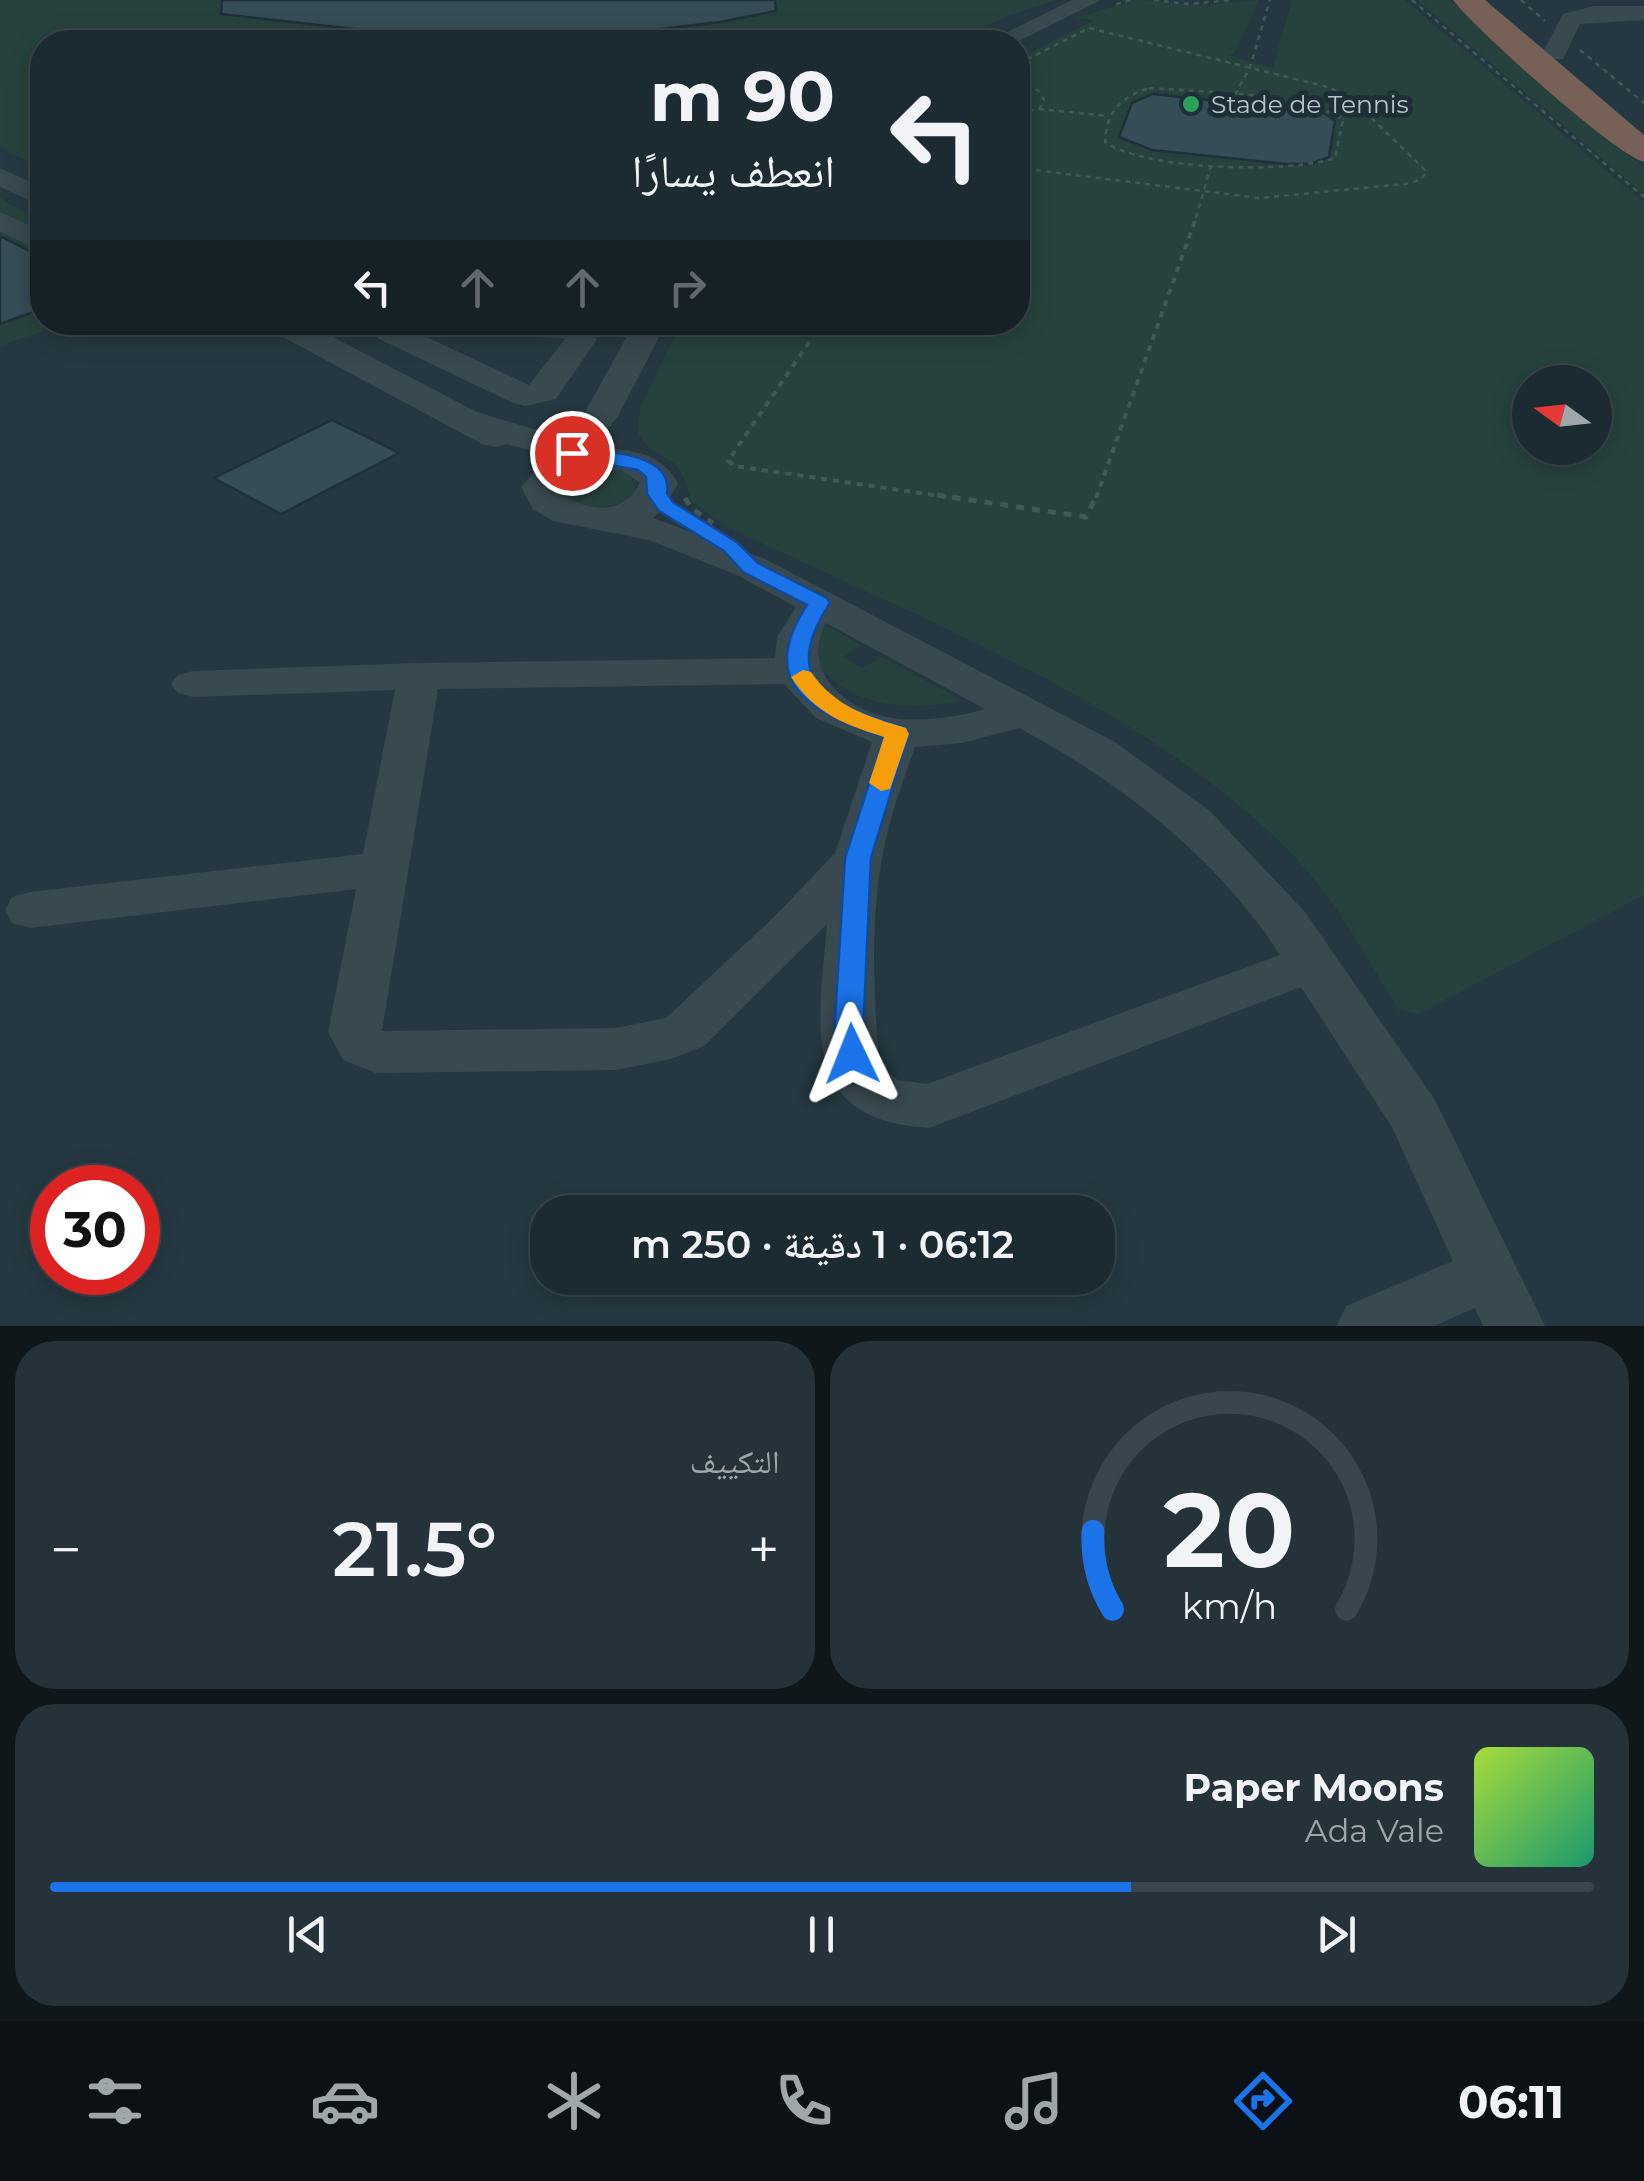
<!DOCTYPE html>
<html lang="ar">
<head>
<meta charset="utf-8">
<style>
  :root { --surface:#1c2a31; --page:#253239; --text:#f1f3f6; --muted:#a0a7ab; --line:#3a464d; --accent:#1a73e8 }
  body { margin:0; font-family:Montserrat,"Noto Naskh Arabic",sans-serif; background:var(--page); color:var(--text); direction:rtl; height:100vh; display:flex; flex-direction:column; font-size:38px; white-space:nowrap }
  * { box-sizing:border-box; margin:0 }
  p { font-size:32px; color:var(--muted) }
  .icon { flex:none; width:55px; height:55px; fill:none; stroke:currentColor; stroke-width:2; stroke-linecap:round; stroke-linejoin:round }
  .map { position:relative; height:1326px; overflow:hidden; direction:ltr }
  .side { display:flex; flex-direction:column; gap:15px; padding:15px; background:#0f171b; flex:1 }
  .side>* { flex:none }
  .top-card { position:absolute; left:30px; top:30px; width:1000px; height:305px; border-radius:40px; box-shadow:0 5px 25px #0003,0 0 0 2px var(--line); direction:rtl; background:#1c2a31; color:var(--text); overflow:hidden }
  .needle { width:65px; rotate:285deg }
  .controls { position:absolute; left:1512px; top:365px; display:grid; gap:20px }
  .controls a { display:grid; place-items:center; width:100px; height:100px; border-radius:50%; background:var(--surface); box-shadow:0 5px 25px #0003,0 0 0 2px var(--line); font-size:50px }
  .speed { position:absolute; left:30px; top:1165px; display:flex; gap:20px; font-size:50px; font-weight:700; text-align:center }
  .speed>* { display:grid; place-content:center; width:130px; height:130px; border-radius:50%; background:var(--surface); box-shadow:0 5px 25px #0003,0 0 0 2px var(--line); line-height:1 }
  .speed .limit { border:15px solid #d22; background:#fff; color:#111 }
  .pin { position:absolute; display:grid; place-items:center; width:85px; height:85px; color:#fff; margin:-42px; border:5px solid #fff; border-radius:50%; box-shadow:0 2px 10px #0007 }
  .me { position:absolute; width:110px; margin:-55px; rotate:358deg; stroke-linejoin:round; filter:drop-shadow(0 0 8px #0008) }
  .turn { display:flex; align-items:center; gap:35px; height:210px; padding:0 30px; font-size:45px }
  .turn .icon { width:130px; height:130px; stroke-width:2.5 }
  .turn b { display:block; font-size:70px; line-height:85px }
  .lanes { display:flex; align-items:center; height:95px; padding:0 30px; background:#0003; justify-content:center; gap:50px; direction:ltr }
  .lanes .off { opacity:.35 }
  .big { font-size:75px; font-weight:600; line-height:1.1 }
  .side .card { flex:1; display:flex; flex-direction:column; justify-content:center; gap:15px; min-width:0; padding:0 35px; border-radius:40px; background:var(--page) }
  .side .dial { align-items:center; gap:0 }
  .dial svg { height:260px; overflow:visible; fill:none; stroke:var(--line); stroke-width:7; stroke-linecap:round; text-anchor:middle }
  .dial text { fill:var(--text); stroke:none }
  .song { display:flex; align-items:center; gap:30px }
  .cover { width:120px; height:120px; border-radius:15px; background:linear-gradient(135deg,hsl(80 70% 55%),hsl(160 70% 35%)) }
  .played { height:10px; border-radius:5px; background:linear-gradient(90deg,var(--accent) 70%,var(--line) 70%) }
  .keys { display:flex; justify-content:space-around; direction:ltr }
  .heat { display:flex; justify-content:space-between; align-items:center; font-size:55px; direction:ltr }
  .side .tiles { flex:1; display:grid; gap:15px; grid-template-columns:1fr 1fr }
  .card:last-child { grid-column:span 2 }
  .trip { position:absolute; left:530px; top:1195px; width:585px; height:100px; border-radius:40px; background:var(--surface); box-shadow:0 5px 25px #0003,0 0 0 2px var(--line); font-weight:600; line-height:100px; text-align:center; direction:rtl }
  .dock { display:flex; height:160px; justify-content:space-around; align-items:center; background:#0b1114; color:var(--muted) }
  .dock .icon { width:70px; height:70px }
  .dock .current { color:var(--accent) }
  .dock b { font-size:45px; color:var(--text) }
  .map>svg:first-child { display:block }
  .green { fill:#27423e; fill-rule:evenodd }
  .building { fill:#364d57; stroke:#203038; stroke-width:2.5 }
  .lines { fill:none; stroke-linecap:round; stroke-linejoin:round }
  .path-far2 { stroke:#405955; stroke-width:2.5; stroke-dasharray:5 5; stroke-linecap:butt }
  .path-far1 { stroke:#405955; stroke-width:4; stroke-dasharray:6 6; stroke-linecap:butt }
  .path { stroke:#405955; stroke-width:5; stroke-dasharray:8 8; stroke-linecap:butt }
  .minor { fill:#394950; fill-rule:evenodd }
  .highway { fill:#776156; fill-rule:evenodd }
  .route { fill:#1a73e8; stroke:#114b97; stroke-width:2.5 }
  .slow { fill:#f59e0b }
  .leisure-dot { fill:#2e9e5b; stroke:#1e2e36; stroke-width:4 }
  .labels { text-anchor:middle; dominant-baseline:central; stroke-width:10; stroke-linejoin:round; paint-order:stroke }
  .far-poi-label { font-size:25px; fill:#b5c3cb; stroke:#1e2e36; text-anchor:start }
</style>
</head>
<body>
<div class="map">
<svg width="1644" height="1326" viewBox="0 0 1644 1326">
  <rect width="100%" height="100%" fill="#253841"/>
  <!-- green -->
  <g class="green">
    <polygon points="0,0 1056,0 1008,16 953,42 42,42 42,170 0,146"/>
    <path d="M1137,0l64,5 58,-5 -25,54h-9l48,14 19,-68h113l239,203v692l-226,119 -20,-5c-33,-54 -66,-116 -112,-161 -148,-148 -375,-233 -562,-323l-33,-24c-12,-57 -37,-36 -53,-68l2,-25 41,-85 337,-1v-263l77,-39 -21,-2zM1530,382h65v66h-65z"/>
    <polygon points="1417,0 1450,0 1569,109 1644,167 1644,194"/>
    <polygon points="0,198 42,222 42,322 67,323 0,346"/>
    <path d="M590,468l28,1 11,5 7,15c-16,24 -45,18 -69,12l-7,-15 6,-8z"/>
    <path d="M819,621l42,24 -18,12 19,11 21,-11 79,44c-50,10 -109,8 -144,-36z"/>
  </g>
  <!-- building -->
  <g class="building">
    <polygon points="222,0 775,0 776,11 720,22 626,33 562,35 546,30 535,36 409,35 221,14"/>
    <polygon points="1152,94 1322,112 1335,121 1329,157 1310,164 1287,164 1152,150 1119,137 1132,103"/>
    <polygon points="0,236 42,257 42,309 0,324"/>
    <polygon points="332,420 399,453 281,514 214,478"/>
  </g>
  <g class="lines">
    <!-- path-far2 -->
    <g class="path-far2">
      <polyline points="1154,0 1187,4 1233,0"/>
      <polyline points="1412,0 1644,197"/>
      <polyline points="1521,0 1545,21"/>
      <polyline points="1116,4 1131,0"/>
      <polyline points="1580,50 1644,103"/>
      <polyline points="1018,64 1089,28 1328,87 1351,98 1427,172 1420,180 1405,184 1259,198 1018,168"/>
      <polyline points="1018,80 1039,91 1044,100 1039,109 1018,113"/>
      <path d="M1149,88c48,4 158,4 194,32l-8,38c-45,16 -192,12 -230,-16 1,-30 16,-45 44,-54z"/>
      <polyline points="1235,95 1250,67 1270,0"/>
      <polyline points="1039,109 1109,116"/>
      <polyline points="1340,115 1365,114"/>
      <polyline points="1196,218 1212,162"/>
    </g>
    <!-- path-far1 -->
    <g class="path-far1">
      <polyline points="823,322 728,461 735,466 954,498"/>
      <polyline points="1096,498 1197,215"/>
    </g>
    <!-- path -->
    <g class="path">
      <polyline points="937,495 1086,517 1097,495"/>
      <polyline points="685,498 691,508 713,523"/>
    </g>
    <!-- minor -->
    <g class="minor">
      <polygon points="1072,0 1101,0 1017,42 987,42"/>
      <polygon points="1594,6 1644,6 1644,20 1580,24 1563,59 1545,59 1542,54 1563,14"/>
      <polygon points="363,33 371,35 373,42 342,42 346,37"/>
      <polygon points="547,34 559,37 563,42 536,42 539,36"/>
      <polygon points="0,168 42,187 42,206 0,187"/>
      <polygon points="0,212 42,231 42,251 0,232"/>
      <path d="M263,322h41l173,90 86,26 22,-26 50,-90h32l-49,94 -24,31c34,3 65,3 84,36l-13,24 -12,11 112,41 350,183 95,69 95,101 130,188 110,226h-62l-8,-18 -41,18h-97l9,-20 107,-45 -61,-134 -91,-140 -372,141c-133,-8 -110,-104 -102,-204l-123,122 -33,13 -55,11 -240,3 -33,-13 -15,-28 28,-143 -326,39 -18,-5 -7,-13 7,-13 18,-5 333,-38 32,-164 -202,7 -15,-4 -7,-9 7,-9 15,-4 226,-8 356,-5 2,-21 19,-30 -59,-32 -88,-35 -96,-19 -20,-12 -12,-22 27,-31 -41,-12 -12,3 -13,-3 -214,-115zM595,469l26,1 19,13c-17,32 -49,29 -78,12l-3,-7 7,-9zM826,623l159,86c-27,8 -57,12 -85,10 -48,-4 -102,-45 -74,-96zM784,684l32,34 56,24 -37,111 -61,64 -108,101 -50,10 -234,3 56,-342zM1019,728c101,54 198,129 261,227l-353,129 -29,-4 -17,-12 -2,-10c-6,-69 -9,-147 6,-215 7,-33 19,-64 30,-96l47,-4z"/>
      <path d="M377,322h204l7,3 9,14 -41,60 -31,7 -12,-3 -134,-64 -5,-7zM416,332l146,6 3,1 -36,46z"/>
    </g>
    <!-- highway -->
    <path class="highway" d="M1453,0h32l159,135v27c-28,-6 -171,-135 -191,-162z"/>
  </g>
  <!-- route -->
  <path class="route" d="M572,447c28,5 102,4 95,46l6,9 65,41 20,20 69,35 3,5c-54,83 4,102 76,125l3,6 -38,124 -8,177 4,19 -5,8 -10,4 -10,-4 -8,-27 11,-177 39,-121c-70,-23 -130,-52 -77,-132l-64,-33 -19,-21 -65,-40 -12,-17 -1,-17 -8,-7 -73,-13 -3,-4z"/>
  <!-- slow -->
  <path class="slow" d="M803,670l8,2c24,35 56,44 95,56l3,6 -19,55 -9,2 -12,-8 15,-46c-41,-13 -68,-23 -93,-60z"/>
  <!-- markers -->
  <circle class="leisure-dot" cx="1191" cy="104" r="10"/>
  <g class="labels">
    <!-- far-poi labels -->
    <g class="far-poi-label">
      <text x="1211" y="104">Stade de Tennis</text>
    </g>
  </g>
</svg>
<div class="controls">
<a><svg class="needle" viewBox="-14 -14 28 28"><path d="M0-13l5 13h-10z" fill="#e53935"/><path d="M0 13l5-13h-10z" fill="#a0a7ab"/></svg></a>
</div>
<div class="speed"><div class="limit">30</div></div>
<div class="pin" style="left:572px;top:453px;background:#d93025"><svg class="icon" aria-label="arrive" viewBox="0 0 24 24"><path d="M6 21V4h12l-3 4 3 4H6"/></svg></div>
<svg class="me" style="left:852px;top:1054px" viewBox="-20 -20 40 40"><path d="M0-17L14 15 0 8-14 15z" fill="#1a73e8" stroke="#fff" stroke-width="4"/></svg>
<div class="trip">06:12 · 1 دقيقة · 250 m</div>
<div class="top-card">
<div class="turn"><svg class="icon" aria-label="left" viewBox="0 0 24 24"><path d="M17 20v-9H6M10 6l-5 5 5 5"/></svg><div><b>90 m</b>انعطف يسارًا</div></div>
<div class="lanes"><svg class="icon" aria-label="left" viewBox="0 0 24 24"><path d="M17 20v-9H6M10 6l-5 5 5 5"/></svg><svg class="icon off" aria-label="ahead" viewBox="0 0 24 24"><path d="M12 20V5M6 11l6-6 6 6"/></svg><svg class="icon off" aria-label="ahead" viewBox="0 0 24 24"><path d="M12 20V5M6 11l6-6 6 6"/></svg><svg class="icon off" aria-label="right" viewBox="0 0 24 24"><path d="M7 20v-9h11M14 6l5 5-5 5"/></svg></div>
</div>
</div>
<section class="side">
<div class="tiles">
<div class="card dial"><svg viewBox="0 0 100 80">
<path d="M14 69A42 42 0 1 1 86 69"/>
<path d="M14 69A42 42 0 0 1 8 45" stroke="#1a73e8"/>
<text x="50" y="56" font-size="32" font-weight="700">20</text>
<text x="50" y="72" font-size="11">km/h</text>
</svg></div>
<div class="card"><p>التكييف</p>
<div class="heat"><a>−</a><b class="big">21.5°</b><a>+</a></div>
</div>
<div class="card">
<div class="song"><i class="cover"></i><div><b>Paper Moons</b><p>Ada Vale</p></div></div>
<div class="played"></div>
<div class="keys"><svg class="icon" aria-label="previous" viewBox="0 0 24 24"><path d="M18 5L8 12l10 7zM5 5v14"/></svg><svg class="icon" aria-label="pause" viewBox="0 0 24 24"><path d="M8 5v14M16 5v14"/></svg><svg class="icon" aria-label="next" viewBox="0 0 24 24"><path d="M6 5l10 7-10 7zM19 5v14"/></svg></div>
</div>
</div>
</section>
<nav class="dock">
<b>06:11</b>
<svg class="icon current" aria-label="directions" viewBox="0 0 24 24"><path d="M12 3l9 9-9 9-9-9zM9 14v-3h6M13 9l2 2-2 2"/></svg>
<svg class="icon" aria-label="music" viewBox="0 0 24 24"><path d="M9 18V5l10-2v13"/><circle cx="6" cy="18" r="3"/><circle cx="16" cy="16" r="3"/></svg>
<svg class="icon" aria-label="phone" viewBox="0 0 24 24"><path d="M5 4h4l2 5-3 2q2 4 5 5l2-3 5 2v4C11 20 4 13 5 4z"/></svg>
<svg class="icon" aria-label="climate" viewBox="0 0 24 24"><path d="M12 3v18M4 7l16 10M4 17L20 7"/></svg>
<svg class="icon" aria-label="car" viewBox="0 0 24 24"><path d="M5 17H2v-5l4-1 3-4h7l3 4 3 1v5h-3M9 17h6M6 11h13"/><circle cx="7" cy="17" r="2"/><circle cx="17" cy="17" r="2"/></svg>
<svg class="icon" aria-label="filters" viewBox="0 0 24 24"><path d="M4 7h16M4 17h16"/><circle cx="9" cy="7" r="2"/><circle cx="15" cy="17" r="2"/></svg>
</nav>
</body>
</html>
